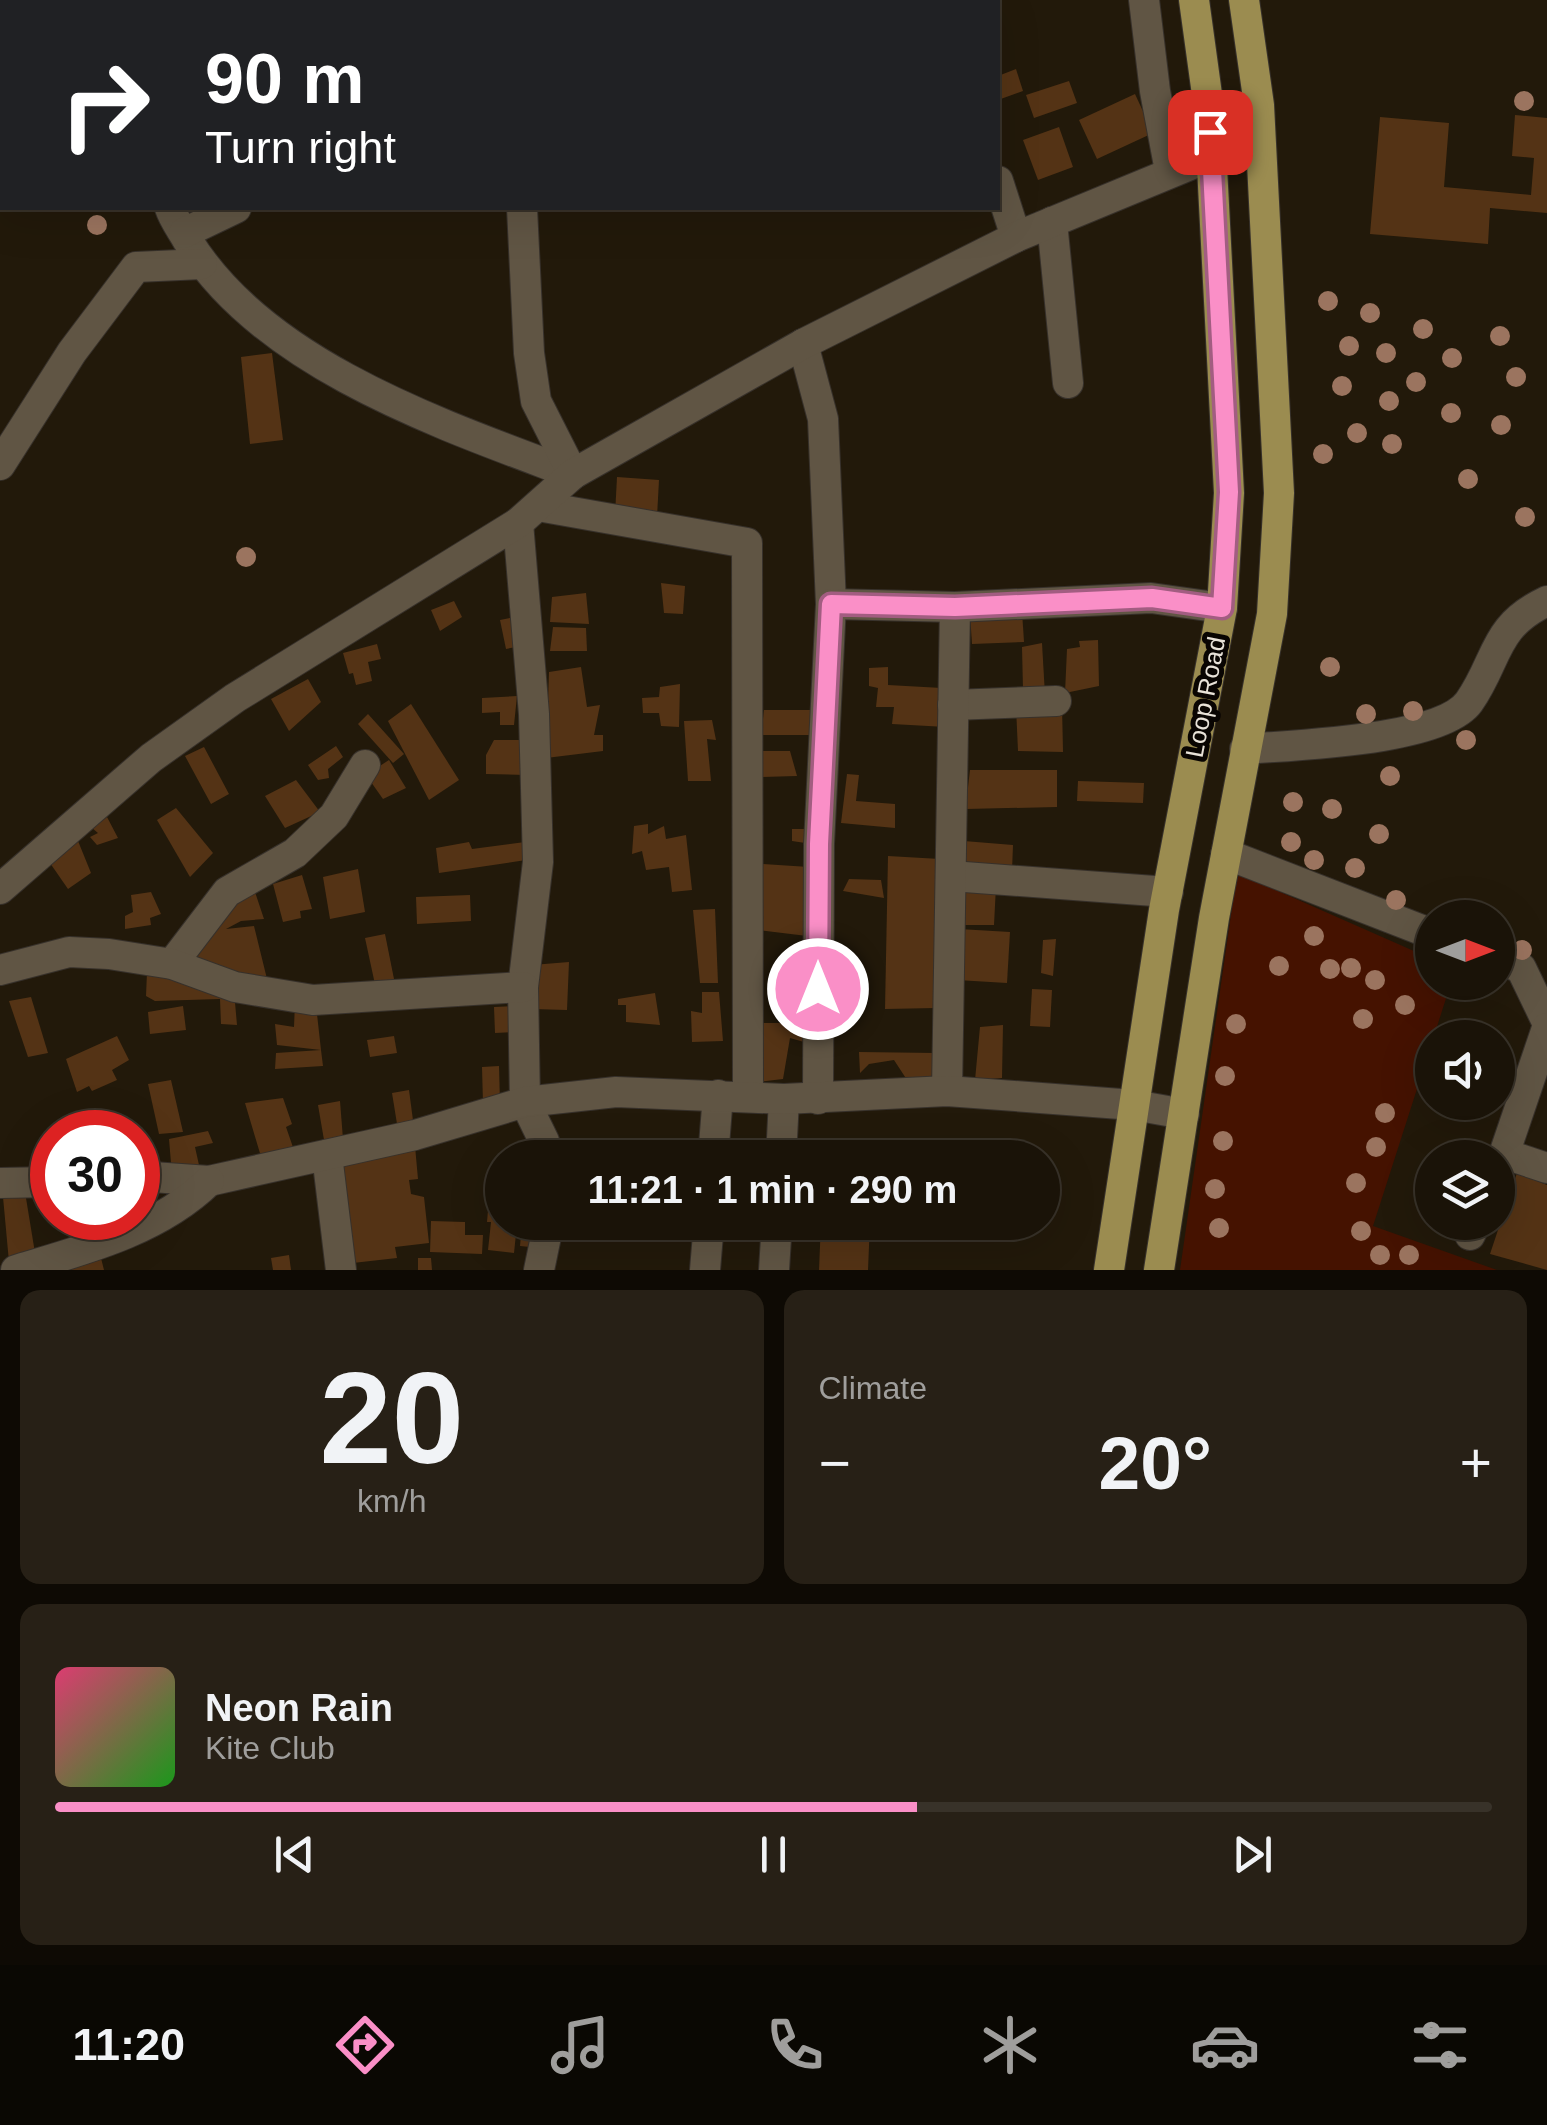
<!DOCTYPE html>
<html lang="en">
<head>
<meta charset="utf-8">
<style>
  :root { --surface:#1a1308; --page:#272016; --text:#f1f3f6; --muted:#9f9e9c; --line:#383229; --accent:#fa8fc7 }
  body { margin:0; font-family:Arial,sans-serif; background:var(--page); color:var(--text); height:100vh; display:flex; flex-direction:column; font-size:38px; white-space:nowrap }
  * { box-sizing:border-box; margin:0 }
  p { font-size:32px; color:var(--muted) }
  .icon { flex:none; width:55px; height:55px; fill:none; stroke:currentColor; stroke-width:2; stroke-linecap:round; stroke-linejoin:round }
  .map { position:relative; height:1270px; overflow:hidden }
  .side { display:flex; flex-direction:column; gap:20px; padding:20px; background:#0e0a04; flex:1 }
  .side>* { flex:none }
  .banner { position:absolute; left:0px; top:0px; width:1000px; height:210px; box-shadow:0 10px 40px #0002,0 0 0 2px var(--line); background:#202124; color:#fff; overflow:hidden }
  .needle { width:65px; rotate:90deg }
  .controls { position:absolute; left:1415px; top:900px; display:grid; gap:20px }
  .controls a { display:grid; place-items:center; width:100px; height:100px; border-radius:50%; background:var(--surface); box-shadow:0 10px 40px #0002,0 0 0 2px var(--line); font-size:50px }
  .speed { position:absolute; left:30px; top:1110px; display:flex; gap:20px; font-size:50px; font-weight:700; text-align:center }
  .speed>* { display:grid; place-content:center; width:130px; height:130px; border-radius:50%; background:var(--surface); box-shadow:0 10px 40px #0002,0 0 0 2px var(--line); line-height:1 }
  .speed .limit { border:15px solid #d22; background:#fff; color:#111 }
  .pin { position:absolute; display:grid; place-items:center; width:85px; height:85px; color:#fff; margin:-42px; border-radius:20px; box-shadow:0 5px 15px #0006 }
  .me { position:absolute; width:110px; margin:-55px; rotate:0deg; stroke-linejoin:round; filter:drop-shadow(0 0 8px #0008) }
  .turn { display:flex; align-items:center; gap:35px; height:210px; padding:0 40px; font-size:45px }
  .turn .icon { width:130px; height:130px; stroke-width:2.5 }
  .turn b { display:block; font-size:70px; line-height:85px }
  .big { font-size:75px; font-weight:700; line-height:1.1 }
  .side .card { flex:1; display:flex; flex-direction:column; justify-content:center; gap:15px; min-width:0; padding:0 35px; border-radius:20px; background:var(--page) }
  .side .dial { align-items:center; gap:0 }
  .dial b { font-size:130px; line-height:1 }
  .song { display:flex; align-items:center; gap:30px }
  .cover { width:120px; height:120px; border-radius:15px; background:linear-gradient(135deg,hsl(340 70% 55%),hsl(120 70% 35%)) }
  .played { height:10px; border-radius:5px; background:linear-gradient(90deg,var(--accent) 60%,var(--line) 60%) }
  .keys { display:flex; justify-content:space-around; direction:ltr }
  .heat { display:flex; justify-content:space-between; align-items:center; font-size:55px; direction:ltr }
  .side .tiles { flex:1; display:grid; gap:20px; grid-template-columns:1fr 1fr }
  .card:last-child { grid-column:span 2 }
  .trip { position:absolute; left:485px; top:1140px; width:575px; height:100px; border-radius:50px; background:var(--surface); box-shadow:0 10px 40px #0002,0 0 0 2px var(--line); font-weight:700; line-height:100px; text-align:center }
  .menu { display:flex; height:160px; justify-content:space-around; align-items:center; background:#0a0803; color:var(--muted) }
  .menu .icon { width:70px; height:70px }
  .menu .selected { color:var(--accent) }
  .menu b { font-size:45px; color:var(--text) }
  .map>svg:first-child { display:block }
  .green { fill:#451200 }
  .building { fill:#543315 }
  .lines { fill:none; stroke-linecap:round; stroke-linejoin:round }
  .minor-casing { stroke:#37312b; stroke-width:32 }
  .major-casing { stroke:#37312b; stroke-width:32 }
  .minor { stroke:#605544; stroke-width:30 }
  .major { stroke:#9b8c50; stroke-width:30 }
  .tree { fill:#9b745f }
  .route-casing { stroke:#a25d81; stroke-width:25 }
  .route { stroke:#fa8fc7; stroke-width:18 }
  .labels { text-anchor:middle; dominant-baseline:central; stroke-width:10; stroke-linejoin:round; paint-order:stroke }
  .street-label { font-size:25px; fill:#e8e2d8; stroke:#090502 }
</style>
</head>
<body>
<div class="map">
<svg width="1547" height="1270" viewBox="0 0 1547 1270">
  <rect width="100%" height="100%" fill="#22190a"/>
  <!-- green -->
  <polygon class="green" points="1237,873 1432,959 1432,982 1451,983 1373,1226 1497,1270 1180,1270"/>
  <!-- building -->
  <g class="building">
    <polygon points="1016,69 1023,91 998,100 998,76"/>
    <polygon points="1069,81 1077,103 1034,118 1026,95"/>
    <polygon points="1135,94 1153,133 1097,159 1079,120"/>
    <polygon points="1515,115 1547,118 1547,213 1490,208 1488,244 1370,234 1380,117 1449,123 1444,187 1531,195 1534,158 1512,156"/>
    <polygon points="1059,127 1073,167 1038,180 1023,140"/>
    <polygon points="272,353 283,440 250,444 241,357"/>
    <polygon points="617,477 659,480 657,517 615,515"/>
    <polygon points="661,583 685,586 683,614 664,613"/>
    <polygon points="586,593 589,624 550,622 552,597"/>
    <polygon points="454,601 462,617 440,631 431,610"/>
    <polygon points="1022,611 1024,642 972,644 970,614"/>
    <polygon points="519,616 526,645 506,649 500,620"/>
    <polygon points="553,627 586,628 587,651 550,651"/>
    <polygon points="1098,640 1099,686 1065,693 1067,649 1080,647 1079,641"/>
    <polygon points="1042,643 1045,695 1023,690 1022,647"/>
    <polygon points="377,644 381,659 368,662 372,681 356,685 353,673 349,674 343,653"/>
    <polygon points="581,667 587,707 600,705 594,735 603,735 603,751 546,758 549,672"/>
    <polygon points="888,667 888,685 942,688 946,727 892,724 894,707 876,707 878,688 869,686 869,668"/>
    <polygon points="308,679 321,702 289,731 271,699"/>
    <polygon points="680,684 679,727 661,726 659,713 643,713 642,698 659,697 660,687"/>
    <polygon points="517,696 514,725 500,725 500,712 482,713 482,698"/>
    <polygon points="411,704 459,780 429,800 388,721"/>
    <polygon points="1062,705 1063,752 1018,751 1016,707"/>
    <polygon points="764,710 816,710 817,735 761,735"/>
    <polygon points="368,714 404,754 393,763 358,724"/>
    <polygon points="712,720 716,740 707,739 711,781 688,781 684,721"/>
    <polygon points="494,740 527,740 526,775 486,774 486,755"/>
    <polygon points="336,746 343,757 328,769 329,778 318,780 308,765"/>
    <polygon points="204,747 229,794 211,804 185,756"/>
    <polygon points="758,751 790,751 797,776 757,777"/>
    <polygon points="389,760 406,788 383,799 366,775"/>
    <polygon points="970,770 1057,770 1057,807 966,809 962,785 968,787"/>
    <polygon points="847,774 859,775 856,801 895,804 895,828 841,823"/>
    <polygon points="296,780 320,812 285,828 265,796"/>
    <polygon points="1078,781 1144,783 1143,803 1077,801"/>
    <polygon points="176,808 213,853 190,877 157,820"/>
    <polygon points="107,817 118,838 97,845 90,837 98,833 92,828"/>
    <polygon points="648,824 648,834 664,826 666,839 686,835 692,890 672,892 669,867 646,870 642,851 632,854 634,826"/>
    <polygon points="792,829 812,829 812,844 792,841"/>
    <polygon points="78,841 91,873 68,889 50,863"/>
    <polygon points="964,841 1013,845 1012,871 960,870"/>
    <polygon points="469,842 472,849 525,842 526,860 439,873 436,848"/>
    <polygon points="888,856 940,859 936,1008 885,1009"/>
    <polygon points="763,864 809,867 807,936 759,930"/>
    <polygon points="358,869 365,912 330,919 323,877"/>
    <polygon points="302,875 312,909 300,911 301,918 283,922 273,884"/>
    <polygon points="849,879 881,880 884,898 843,891"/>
    <polygon points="996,886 994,925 962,925 964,892 977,892"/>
    <polygon points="151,892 161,914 150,918 151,925 125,929 125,916 133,912 131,895"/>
    <polygon points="255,892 264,919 241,921 226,929 254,926 268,983 195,962 205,929 232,905"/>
    <polygon points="470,895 471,921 417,924 416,897"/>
    <polygon points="715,909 718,983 700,983 693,910"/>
    <polygon points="959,929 1010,932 1007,983 957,980"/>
    <polygon points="385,934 395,984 376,989 365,938"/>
    <polygon points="1056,939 1053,976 1041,973 1043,940"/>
    <polygon points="569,962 567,1010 532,1009 532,965"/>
    <polygon points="147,972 234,991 237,1025 221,1024 220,999 155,1001 146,996"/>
    <polygon points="808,985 811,1044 790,1038 783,1079 758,1082 759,1023 788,1023 785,987"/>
    <polygon points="1032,989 1052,990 1050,1027 1030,1026"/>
    <polygon points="702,992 719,992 723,1041 692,1042 691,1011 702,1013"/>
    <polygon points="655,993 660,1025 626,1022 626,1005 618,1005 618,999"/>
    <polygon points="31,997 48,1053 28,1057 9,1001"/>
    <polygon points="295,1002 316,1005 321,1050 277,1045 275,1024 294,1027"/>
    <polygon points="183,1006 186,1030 150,1034 148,1012"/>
    <polygon points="514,1006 516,1032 495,1033 494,1007"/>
    <polygon points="1003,1025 1002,1078 975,1080 980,1027"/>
    <polygon points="117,1036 129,1060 112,1070 117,1080 92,1091 89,1086 77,1092 66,1059"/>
    <polygon points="394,1036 397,1053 370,1057 367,1040"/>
    <polygon points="321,1050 323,1066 275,1069 276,1053"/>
    <polygon points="859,1052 936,1053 933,1086 911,1086 894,1060 869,1064 860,1073"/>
    <polygon points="499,1066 500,1104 483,1104 482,1067"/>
    <polygon points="171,1080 183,1132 159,1134 148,1084"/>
    <polygon points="409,1090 414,1128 398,1130 392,1093"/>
    <polygon points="283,1098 292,1124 286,1127 295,1153 262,1160 245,1103"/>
    <polygon points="340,1101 343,1139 324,1140 318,1105"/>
    <polygon points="142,1127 150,1166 138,1164 138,1132 122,1132"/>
    <polygon points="208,1131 213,1143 195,1147 201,1174 172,1175 169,1139"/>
    <polygon points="415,1146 418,1179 409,1180 411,1194 424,1197 429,1243 395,1247 397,1258 344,1264 331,1157"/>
    <polygon points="1517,1173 1547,1185 1547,1270 1490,1254"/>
    <polygon points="25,1192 36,1259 9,1262 3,1197"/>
    <polygon points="497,1192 502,1193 502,1222 543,1222 540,1248 520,1246 521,1235 516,1234 514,1253 488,1250 491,1222 487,1222 488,1210 495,1211"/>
    <polygon points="431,1221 465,1222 465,1235 483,1235 482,1254 430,1252"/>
    <polygon points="821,1222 870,1222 868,1270 819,1270"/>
    <polygon points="289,1255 291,1270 273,1270 271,1258"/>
    <polygon points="101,1258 104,1270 60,1270"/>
    <polygon points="418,1258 431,1258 432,1270 418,1270"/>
  </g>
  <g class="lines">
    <defs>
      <g id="minor">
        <polyline points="491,0 491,2"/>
        <polyline points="934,0 936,2"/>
        <polyline points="1144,0 1155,91 1170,171"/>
        <polyline points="62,2 65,0"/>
        <polyline points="279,2 280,0"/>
        <polyline points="0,63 2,64"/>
        <polyline points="998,181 1016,237"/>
        <path d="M170,208c4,12 12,22 18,33 76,124 255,184 385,233"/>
        <polyline points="522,208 529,353 536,401 573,474"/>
        <polyline points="1052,222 1068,383"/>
        <polyline points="184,233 236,208"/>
        <polyline points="803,344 823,419 831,604 819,844 818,1099"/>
        <polyline points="0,465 72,352 136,267 202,264"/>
        <polyline points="538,506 747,543 748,1097"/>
        <polyline points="518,523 534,714 538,862 523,987 525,1102 544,1141 545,1158"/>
        <polyline points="831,604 955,607 1151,598 1222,608"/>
        <polyline points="953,705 1056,701"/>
        <path d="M1245,749c48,-4 196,-8 224,-47 30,-43 23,-75 78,-101"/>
        <polyline points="1226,854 1432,934"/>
        <polyline points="951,876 1168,892"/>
        <polyline points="0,889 151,758 235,698 518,523 573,474 803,344 1016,237 1212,156 1261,149"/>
        <polyline points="1498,959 1521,968 1547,1022"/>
        <polyline points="172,964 227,892 295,853 334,816 365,765"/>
        <polyline points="0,970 69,952 109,954 172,964 235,987 313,1000 523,987"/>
        <polyline points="947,1091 955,607"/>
        <polyline points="1505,1154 1547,1168"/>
        <polyline points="327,1155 341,1270"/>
        <polyline points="713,1158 718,1095"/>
        <polyline points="781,1158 784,1099"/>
        <polyline points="1498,1172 1547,1028"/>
        <polyline points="138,1176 209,1181 415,1135 525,1102 616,1092 784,1099 947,1091 1134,1105 1184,1114"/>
        <polyline points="0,1183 52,1182"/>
        <polyline points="1470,1235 1476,1222"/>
        <path d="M16,1270c67,-20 142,-39 193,-89"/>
        <polyline points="539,1270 549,1222"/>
        <polyline points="705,1270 709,1222"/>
        <polyline points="774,1270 777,1222"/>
      </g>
      <g id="major">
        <polyline points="1109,1270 1164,910 1222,608 1229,493 1209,109 1194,0"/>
        <polyline points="1159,1270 1214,918 1272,614 1279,493 1259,105 1244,0"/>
      </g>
    </defs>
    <!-- minor casing -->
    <use href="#minor" class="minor-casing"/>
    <!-- major casing -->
    <use href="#major" class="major-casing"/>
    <!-- minor -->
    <use href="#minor" class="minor"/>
    <!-- major -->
    <use href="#major" class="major"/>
  </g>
  <!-- trees -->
  <g class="tree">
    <circle cx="1524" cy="101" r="10"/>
    <circle cx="97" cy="225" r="10"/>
    <circle cx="1328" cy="301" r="10"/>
    <circle cx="1370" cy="313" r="10"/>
    <circle cx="1423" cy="329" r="10"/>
    <circle cx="1500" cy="336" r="10"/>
    <circle cx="1349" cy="346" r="10"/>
    <circle cx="1386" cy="353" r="10"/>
    <circle cx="1452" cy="358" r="10"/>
    <circle cx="1516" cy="377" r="10"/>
    <circle cx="1416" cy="382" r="10"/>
    <circle cx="1342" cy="386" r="10"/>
    <circle cx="1389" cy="401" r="10"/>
    <circle cx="1451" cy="413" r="10"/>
    <circle cx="1501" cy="425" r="10"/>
    <circle cx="1357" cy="433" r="10"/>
    <circle cx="1392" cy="444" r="10"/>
    <circle cx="1323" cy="454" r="10"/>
    <circle cx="1468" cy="479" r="10"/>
    <circle cx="1525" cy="517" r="10"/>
    <circle cx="246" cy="557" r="10"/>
    <circle cx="1330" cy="667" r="10"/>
    <circle cx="1413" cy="711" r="10"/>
    <circle cx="1366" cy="714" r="10"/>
    <circle cx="1466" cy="740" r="10"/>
    <circle cx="1390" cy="776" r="10"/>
    <circle cx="1293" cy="802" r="10"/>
    <circle cx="1332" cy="809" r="10"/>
    <circle cx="1379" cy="834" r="10"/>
    <circle cx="1291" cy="842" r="10"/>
    <circle cx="1314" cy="860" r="10"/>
    <circle cx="1355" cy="868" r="10"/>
    <circle cx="1396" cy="900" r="10"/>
    <circle cx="1314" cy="936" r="10"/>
    <circle cx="1522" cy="950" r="10"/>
    <circle cx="1279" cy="966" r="10"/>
    <circle cx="1351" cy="968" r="10"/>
    <circle cx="1330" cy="969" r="10"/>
    <circle cx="1375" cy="980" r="10"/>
    <circle cx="1405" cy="1005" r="10"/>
    <circle cx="1363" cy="1019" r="10"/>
    <circle cx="1236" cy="1024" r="10"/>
    <circle cx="1225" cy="1076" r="10"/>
    <circle cx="1385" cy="1113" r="10"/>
    <circle cx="1223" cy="1141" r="10"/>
    <circle cx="1376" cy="1147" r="10"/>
    <circle cx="1356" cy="1183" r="10"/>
    <circle cx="1215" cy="1189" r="10"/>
    <circle cx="1219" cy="1228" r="10"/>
    <circle cx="1361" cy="1231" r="10"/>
    <circle cx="1380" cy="1255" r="10"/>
    <circle cx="1409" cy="1255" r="10"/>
  </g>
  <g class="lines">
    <defs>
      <polyline id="route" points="818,989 819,844 831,604 955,607 1152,598 1222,608 1229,492 1210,132"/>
    </defs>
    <!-- route casing -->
    <use href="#route" class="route-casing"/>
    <!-- route -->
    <use href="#route" class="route"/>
  </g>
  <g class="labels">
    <!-- street labels -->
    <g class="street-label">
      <text transform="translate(1205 697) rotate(-79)">Loop Road</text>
    </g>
  </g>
</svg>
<div class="controls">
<a><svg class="needle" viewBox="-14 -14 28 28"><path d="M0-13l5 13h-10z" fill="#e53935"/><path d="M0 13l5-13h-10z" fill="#9f9e9c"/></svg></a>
<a><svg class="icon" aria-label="sound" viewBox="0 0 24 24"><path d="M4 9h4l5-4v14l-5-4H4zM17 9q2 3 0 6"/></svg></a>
<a><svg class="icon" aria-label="layers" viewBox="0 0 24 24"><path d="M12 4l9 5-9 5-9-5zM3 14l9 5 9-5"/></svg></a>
</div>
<div class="speed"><div class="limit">30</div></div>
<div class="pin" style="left:1210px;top:132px;background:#d93025"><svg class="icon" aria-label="arrive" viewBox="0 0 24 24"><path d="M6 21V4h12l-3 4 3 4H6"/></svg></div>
<svg class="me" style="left:818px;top:989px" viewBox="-20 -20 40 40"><circle r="17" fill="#fa8fc7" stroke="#fff" stroke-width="3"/><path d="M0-11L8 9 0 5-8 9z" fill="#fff"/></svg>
<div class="trip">11:21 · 1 min · 290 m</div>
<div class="banner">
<div class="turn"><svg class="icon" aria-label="right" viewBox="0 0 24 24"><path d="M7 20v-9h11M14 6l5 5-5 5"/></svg><div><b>90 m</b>Turn right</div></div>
</div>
</div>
<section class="side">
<div class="tiles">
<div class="card dial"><b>20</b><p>km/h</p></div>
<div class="card"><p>Climate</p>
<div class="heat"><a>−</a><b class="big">20°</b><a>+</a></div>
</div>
<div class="card">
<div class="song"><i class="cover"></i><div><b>Neon Rain</b><p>Kite Club</p></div></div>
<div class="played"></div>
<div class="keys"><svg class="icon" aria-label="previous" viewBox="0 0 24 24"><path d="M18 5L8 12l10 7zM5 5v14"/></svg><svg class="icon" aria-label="pause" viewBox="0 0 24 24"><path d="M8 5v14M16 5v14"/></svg><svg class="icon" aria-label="next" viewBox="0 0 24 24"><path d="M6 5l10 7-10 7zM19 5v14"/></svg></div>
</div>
</div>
</section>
<nav class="menu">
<b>11:20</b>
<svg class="icon selected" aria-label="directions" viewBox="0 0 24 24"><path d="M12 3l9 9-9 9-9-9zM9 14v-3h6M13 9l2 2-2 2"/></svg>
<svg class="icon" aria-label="music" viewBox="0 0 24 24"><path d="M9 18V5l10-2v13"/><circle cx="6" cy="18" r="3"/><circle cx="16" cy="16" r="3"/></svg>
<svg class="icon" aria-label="phone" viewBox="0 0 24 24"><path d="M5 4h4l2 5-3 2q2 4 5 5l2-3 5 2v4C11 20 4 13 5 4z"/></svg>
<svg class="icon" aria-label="climate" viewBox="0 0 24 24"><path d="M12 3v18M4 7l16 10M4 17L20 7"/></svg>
<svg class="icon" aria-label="car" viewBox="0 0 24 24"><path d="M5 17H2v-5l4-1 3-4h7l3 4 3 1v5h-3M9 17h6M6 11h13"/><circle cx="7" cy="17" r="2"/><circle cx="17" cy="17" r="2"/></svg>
<svg class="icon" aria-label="filters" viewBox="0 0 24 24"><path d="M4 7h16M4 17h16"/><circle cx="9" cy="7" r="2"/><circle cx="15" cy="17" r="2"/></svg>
</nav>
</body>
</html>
